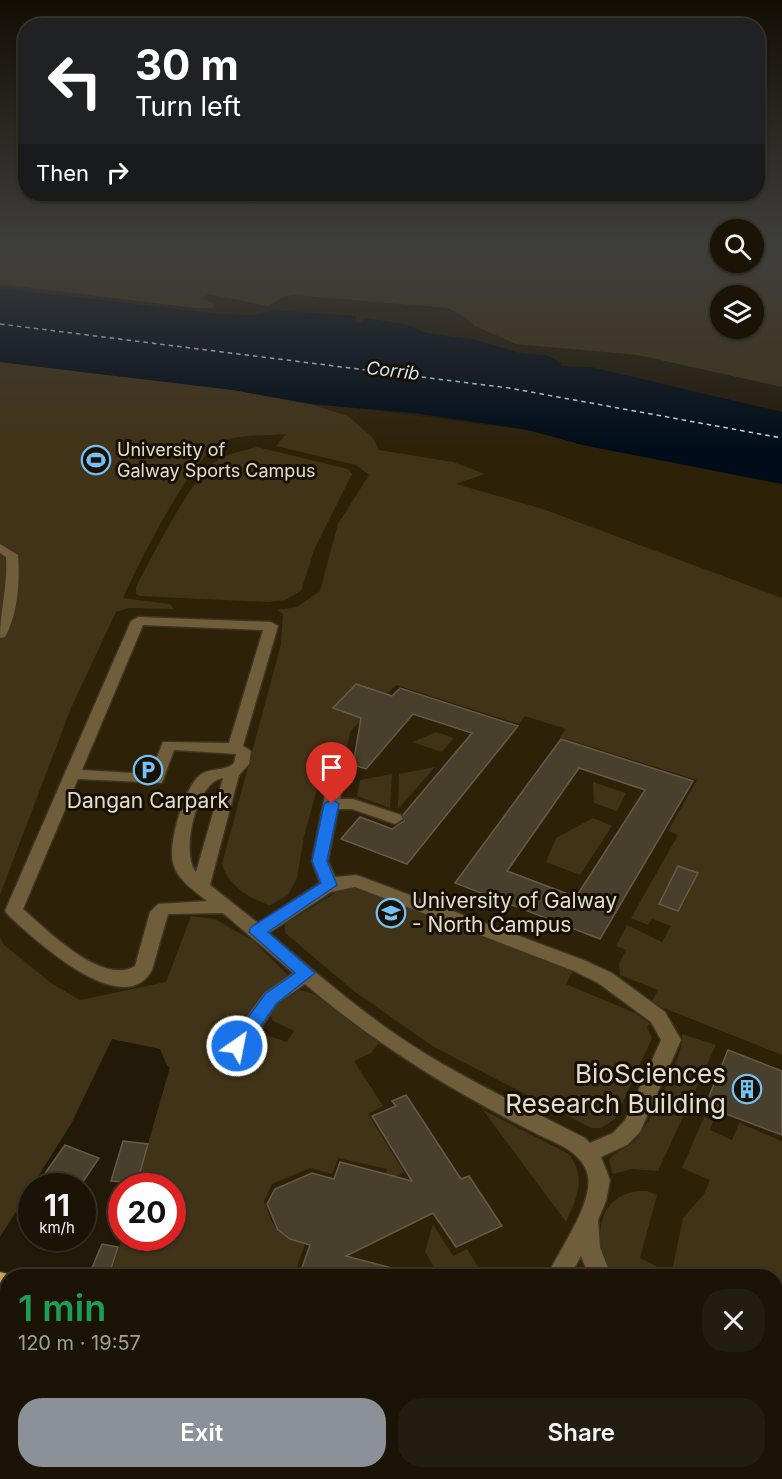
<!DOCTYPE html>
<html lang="en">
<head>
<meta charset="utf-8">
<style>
  :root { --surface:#1a1306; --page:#231c10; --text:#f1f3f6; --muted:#9f9e9b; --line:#383228; --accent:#8c9099 }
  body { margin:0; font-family:Inter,sans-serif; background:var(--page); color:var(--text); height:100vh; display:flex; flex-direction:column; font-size:22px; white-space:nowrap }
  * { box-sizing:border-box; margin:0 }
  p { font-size:20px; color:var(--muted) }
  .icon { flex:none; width:33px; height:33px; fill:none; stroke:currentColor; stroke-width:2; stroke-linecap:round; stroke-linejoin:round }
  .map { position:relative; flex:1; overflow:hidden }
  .sheet { position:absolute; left:0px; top:1269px; width:783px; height:210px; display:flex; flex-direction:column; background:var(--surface); border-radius:24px 24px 0 0; box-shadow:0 2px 4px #0004,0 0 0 2px var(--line) }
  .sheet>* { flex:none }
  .top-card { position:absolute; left:18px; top:18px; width:747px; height:183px; border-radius:24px; box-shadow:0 2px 4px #0004,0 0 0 2px var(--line); background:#202124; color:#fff; overflow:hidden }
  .tools { position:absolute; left:710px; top:219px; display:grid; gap:12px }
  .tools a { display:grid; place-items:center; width:54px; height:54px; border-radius:50%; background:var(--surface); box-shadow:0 2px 4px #0004,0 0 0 2px var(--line); font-size:30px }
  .speed { position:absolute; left:18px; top:1173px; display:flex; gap:12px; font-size:30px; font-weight:700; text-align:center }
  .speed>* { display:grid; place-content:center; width:78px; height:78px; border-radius:50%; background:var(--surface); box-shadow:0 2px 4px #0004,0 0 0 2px var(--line); line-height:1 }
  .speed small { font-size:15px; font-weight:400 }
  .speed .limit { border:9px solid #d22; background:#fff; color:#111 }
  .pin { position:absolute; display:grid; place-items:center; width:51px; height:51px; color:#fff; margin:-62px -26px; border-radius:50% 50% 50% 0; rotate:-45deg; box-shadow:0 0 6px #0007 }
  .pin .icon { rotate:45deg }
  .me { position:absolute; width:66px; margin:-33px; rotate:33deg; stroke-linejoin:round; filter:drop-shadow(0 0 4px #0008) }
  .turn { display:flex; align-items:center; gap:21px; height:126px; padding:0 18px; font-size:27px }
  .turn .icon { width:78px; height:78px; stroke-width:2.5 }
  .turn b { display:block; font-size:42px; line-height:51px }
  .then { display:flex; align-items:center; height:57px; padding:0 18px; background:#0003; gap:12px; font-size:22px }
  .round { display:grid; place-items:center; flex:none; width:63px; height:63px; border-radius:24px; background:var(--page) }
  .head { display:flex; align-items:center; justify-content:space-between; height:102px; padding:0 18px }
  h1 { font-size:36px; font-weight:600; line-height:45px; color:#1e9e55 }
  .cta { display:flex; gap:12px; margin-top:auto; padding:12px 18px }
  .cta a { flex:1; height:69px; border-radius:24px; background:var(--accent); color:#fff; font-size:24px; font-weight:600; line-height:69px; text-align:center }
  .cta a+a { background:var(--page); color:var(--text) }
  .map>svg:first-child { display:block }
  .built { fill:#2d2108 }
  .green { fill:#413317; fill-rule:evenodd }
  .water { fill:#000c19 }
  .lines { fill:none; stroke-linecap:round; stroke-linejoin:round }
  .ferry { stroke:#cde7fa; stroke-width:1.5; stroke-dasharray:4.5 4; stroke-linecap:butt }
  .building { fill:#483f2d; stroke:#655b48; stroke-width:1.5; fill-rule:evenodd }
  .minor-casing { stroke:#3d3424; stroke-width:3 }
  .major-casing { stroke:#3d3424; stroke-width:3 }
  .minor { fill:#705e3a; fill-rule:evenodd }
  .major { fill:#c7a254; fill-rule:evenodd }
  .route { fill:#1a73e8; stroke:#114b97; stroke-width:1.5 }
  .labels { text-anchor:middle; stroke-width:6; stroke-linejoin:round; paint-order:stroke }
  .far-water-label { font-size:18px; font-style:italic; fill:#cde7fa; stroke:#181002 }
  .far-poi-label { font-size:18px; fill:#e2ddd2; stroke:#181002; text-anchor:start }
  .poi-label { font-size:21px; fill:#e2ddd2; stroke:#181002 }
  .near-poi-label { font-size:26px; fill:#e2ddd2; stroke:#181002; text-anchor:end }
</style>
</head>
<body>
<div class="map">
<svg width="782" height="1479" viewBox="0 0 782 1479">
  <rect width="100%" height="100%" fill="#221908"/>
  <path class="built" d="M0 362 528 430 583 445 782 484V1479H602L776 1472V1276H128L122 1238H172V1186H136L175 1051 92 1017 0 951Z"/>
  <path class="green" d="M0 243H720V262H753V243H782V387L638 355 516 344 475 326 465 317 448 308 293 295 282 297 268 306 209 294 202 298 214 304 213 308H195L0 284ZM720 296H753V328H720Z
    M0 362 233 390 310 404 348 416 373 438 379 450 453 462 485 474 456 484 543 509 782 598V1055L651 1003 658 990 620 975 619 964 626 950 616 946 627 925 662 942 671 926 652 919 648 925 631 918 678 835 668 831 697 780 560 737 566 729 525 716 519 724 396 685 350 732 341 777 319 782 304 836 297 878 288 895 270 905C251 900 227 884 222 864L281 644 283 614 278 610 297 607 320 591 338 524 369 475 356 465 276 446 286 434C267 436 243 434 226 440 194 450 137 567 123 598L170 604 174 609 128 608 116 612 71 708 0 895Z
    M257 447 348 469 352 474 315 548 301 591 285 600 268 602 140 596 136 594V587C150 560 193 475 216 461 228 453 244 451 257 447Z
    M436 732 454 738 442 752 412 742Z
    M435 767 398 809 399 774Z
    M392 774 390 808 357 796 360 780Z
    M593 782 626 793 617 811 594 803Z
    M593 818 612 826 580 875 546 862 556 838Z
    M343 888 363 889 573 971 566 984 635 1013 650 1024 647 1027 652 1038 615 1119 601 1128H591L434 1047 355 992 285 933V924Z
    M191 916 215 919 253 941 289 976 245 1021 228 1015 206 1049 220 1055 224 1048 242 1054C257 1031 263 1034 287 1042L294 1031 273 1021 270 1014 272 1006 300 990 314 994 379 1043 371 1053 354 1061 383 1106 368 1114 404 1172 384 1182 387 1169 338 1158 332 1174 310 1168 272 1184 264 1201C274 1228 275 1235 305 1244L294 1276H110L122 1238H172V1186H136L170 1067 167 1066 160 1049 112 1039 71 1124 0 1237V936L3 944 51 983 80 1000 166 982Z
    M682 1034 716 1045 658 1171 632 1169 613 1174 609 1160C615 1150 631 1147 638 1137 652 1120 685 1054 682 1034Z
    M483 1110 569 1154C587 1179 577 1197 566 1222Z
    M704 1117 713 1121 710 1130 732 1140 739 1123 782 1141V1347L776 1354V1276H671L683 1218 704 1194 710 1180 682 1168Z
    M647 1191 657 1195 640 1258 656 1266 655 1276H615C589 1243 596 1189 647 1191Z
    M433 1224 453 1256 467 1249 484 1276H440L425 1252Z
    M776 1447 782 1453V1479H560L548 1472H776Z"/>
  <path class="water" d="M0 288 220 314 255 315 272 310 356 316 355 322 362 323 366 318 409 325 427 333 472 339 520 353 545 355 559 361 561 366 591 367 782 412V484L583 445 528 430 414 413 310 404 233 390 0 362Z"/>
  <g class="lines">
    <path class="ferry" d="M0 324 509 388 782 438"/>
  </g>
  <path class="building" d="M356 684 392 696 400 688 518 726 407 864 341 839 360 817 392 829 404 821 403 815 472 733 413 714 366 769 353 765 361 718 333 708Z
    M561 739 693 781 600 939 455 883ZM579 768 645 790 576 897 507 871Z
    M678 866 698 873 678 911 659 904Z
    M228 1016 241 1021 227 1041 214 1037Z
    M728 1050 782 1071V1135L705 1106Z
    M406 1095 461 1179 469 1176 502 1226 456 1247 433 1213 346 1256 407 1272 406 1276H299L310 1245 290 1239 278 1230 267 1204 275 1189 312 1173 334 1179 340 1162 412 1181 372 1116 396 1106 392 1101Z
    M123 1141 148 1144 137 1183 111 1181Z
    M65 1145 99 1158 80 1186H36Z
    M102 1244 118 1247 110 1272 92 1268Z"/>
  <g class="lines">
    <g class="minor-casing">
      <path id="minor" d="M0 544 18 555C20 581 18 614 5 637L0 638C0 611 8 584 6 557L0 553Z
        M138 617 271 622 278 626 243 746 251 751 249 764 239 775 210 885 258 923 320 883 312 861 327 784 335 779 343 784 340 799H353L401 815 403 819 395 824 352 809H338L328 861 335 877 356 875 362 877 586 961 612 973 665 1012 681 1040 640 1132 627 1145 601 1157 610 1180 606 1201 598 1220 600 1247 611 1276H589L581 1256 570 1276H547C559 1250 593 1204 588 1176 583 1152 556 1143 537 1134 452 1091 378 1046 305 984L278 1003 244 1052 237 1054 230 1052 227 1046 230 1040 264 993 293 973 223 913 168 914 152 970C123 1023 32 937 8 915L5 911 131 621ZM143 625 263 630 229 743 163 742 150 774 82 770ZM174 750 236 754 234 763C225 772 210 767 200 775 184 788 168 843 173 863 177 880 195 891 207 901L158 904 150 912 135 966C102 986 47 930 23 909L78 779 162 783ZM223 778 196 872C180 854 196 781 223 778ZM355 887 574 971 598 983 651 1022 661 1040 625 1120 613 1133 590 1143 585 1138C523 1106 459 1077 401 1038 354 1006 312 969 269 933L331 892Z
        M776 1399 782 1402V1431L776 1428Z
        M110 1472H136L133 1479H107Z"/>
    </g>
    <g class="major-casing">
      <path id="major" d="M0 1272 16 1276H8V1295L0 1294Z
        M471 1472H507L510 1479H474Z"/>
    </g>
    <use href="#minor" class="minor"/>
    <use href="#major" class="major"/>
  </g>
  <linearGradient id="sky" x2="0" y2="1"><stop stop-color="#130e04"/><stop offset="0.54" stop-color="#3e3e3d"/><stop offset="1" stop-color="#3e3e3d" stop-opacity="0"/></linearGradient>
  <rect width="782" height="450" fill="url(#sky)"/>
  <path class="route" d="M332 799 339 804 327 861 337 885 268 932 315 973 277 1003 243 1051H231L228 1046 231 1041 265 994 295 973 249 932 251 927 321 883 312 861 324 804Z"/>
  <defs>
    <g id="stadium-ring" transform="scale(1.5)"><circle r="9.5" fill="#181002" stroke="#73c1f5" stroke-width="1.5"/><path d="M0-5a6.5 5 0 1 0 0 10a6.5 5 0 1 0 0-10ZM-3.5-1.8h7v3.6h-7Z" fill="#73c1f5"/></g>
    <g id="parking-ring" transform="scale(1.5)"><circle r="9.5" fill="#181002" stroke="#73c1f5" stroke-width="1.5"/><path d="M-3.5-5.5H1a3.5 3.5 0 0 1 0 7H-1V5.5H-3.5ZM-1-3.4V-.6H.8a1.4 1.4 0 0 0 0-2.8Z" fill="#73c1f5"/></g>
    <g id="university-ring" transform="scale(1.5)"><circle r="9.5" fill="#181002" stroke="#73c1f5" stroke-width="1.5"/><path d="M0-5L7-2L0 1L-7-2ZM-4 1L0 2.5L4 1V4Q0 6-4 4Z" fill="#73c1f5"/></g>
    <g id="building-ring" transform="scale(1.5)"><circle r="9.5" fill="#181002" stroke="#73c1f5" stroke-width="1.5"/><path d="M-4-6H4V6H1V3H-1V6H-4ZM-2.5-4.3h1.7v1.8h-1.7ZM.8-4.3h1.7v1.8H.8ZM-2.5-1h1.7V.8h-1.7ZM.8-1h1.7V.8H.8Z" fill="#73c1f5"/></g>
  </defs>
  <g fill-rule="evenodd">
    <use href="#stadium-ring" x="96" y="460"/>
    <use href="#parking-ring" x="148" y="770"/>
    <use href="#university-ring" x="391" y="913"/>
    <use href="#building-ring" x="747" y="1089"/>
  </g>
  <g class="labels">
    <g class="far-water-label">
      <text transform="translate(393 371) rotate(7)" y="6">Corrib</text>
    </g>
    <g class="far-poi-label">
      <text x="117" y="456">University of<tspan x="117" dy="21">Galway Sports Campus</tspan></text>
    </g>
    <g class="poi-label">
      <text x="148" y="808">Dangan Carpark</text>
      <text x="412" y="908" text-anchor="start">University of Galway<tspan x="412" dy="24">- North Campus</tspan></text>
    </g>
    <g class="near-poi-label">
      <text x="726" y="1083">BioSciences<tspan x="726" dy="30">Research Building</tspan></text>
    </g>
  </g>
</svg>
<div class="tools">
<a><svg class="icon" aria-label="search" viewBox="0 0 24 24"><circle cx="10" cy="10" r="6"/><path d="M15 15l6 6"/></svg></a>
<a><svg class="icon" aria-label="layers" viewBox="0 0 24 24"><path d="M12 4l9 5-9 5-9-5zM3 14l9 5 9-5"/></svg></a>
</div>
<div class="speed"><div>11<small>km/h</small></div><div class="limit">20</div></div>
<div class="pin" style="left:332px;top:804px;background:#d93025"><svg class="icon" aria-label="arrive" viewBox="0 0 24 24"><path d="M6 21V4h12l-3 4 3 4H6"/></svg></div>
<svg class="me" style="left:237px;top:1046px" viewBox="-20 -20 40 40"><circle r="17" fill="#1a73e8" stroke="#fff" stroke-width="3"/><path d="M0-11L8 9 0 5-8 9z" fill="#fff"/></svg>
<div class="top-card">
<div class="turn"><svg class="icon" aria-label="left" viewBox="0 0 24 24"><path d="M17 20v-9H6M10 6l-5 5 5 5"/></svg><div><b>30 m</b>Turn left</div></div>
<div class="then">Then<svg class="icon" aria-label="right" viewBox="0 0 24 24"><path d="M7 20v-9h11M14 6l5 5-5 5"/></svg></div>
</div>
<section class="sheet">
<div class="head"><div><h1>1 min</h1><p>120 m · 19:57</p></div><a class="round"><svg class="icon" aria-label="close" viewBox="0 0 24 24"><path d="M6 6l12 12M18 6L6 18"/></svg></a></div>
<div class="cta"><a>Exit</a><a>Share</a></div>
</section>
</div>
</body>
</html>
